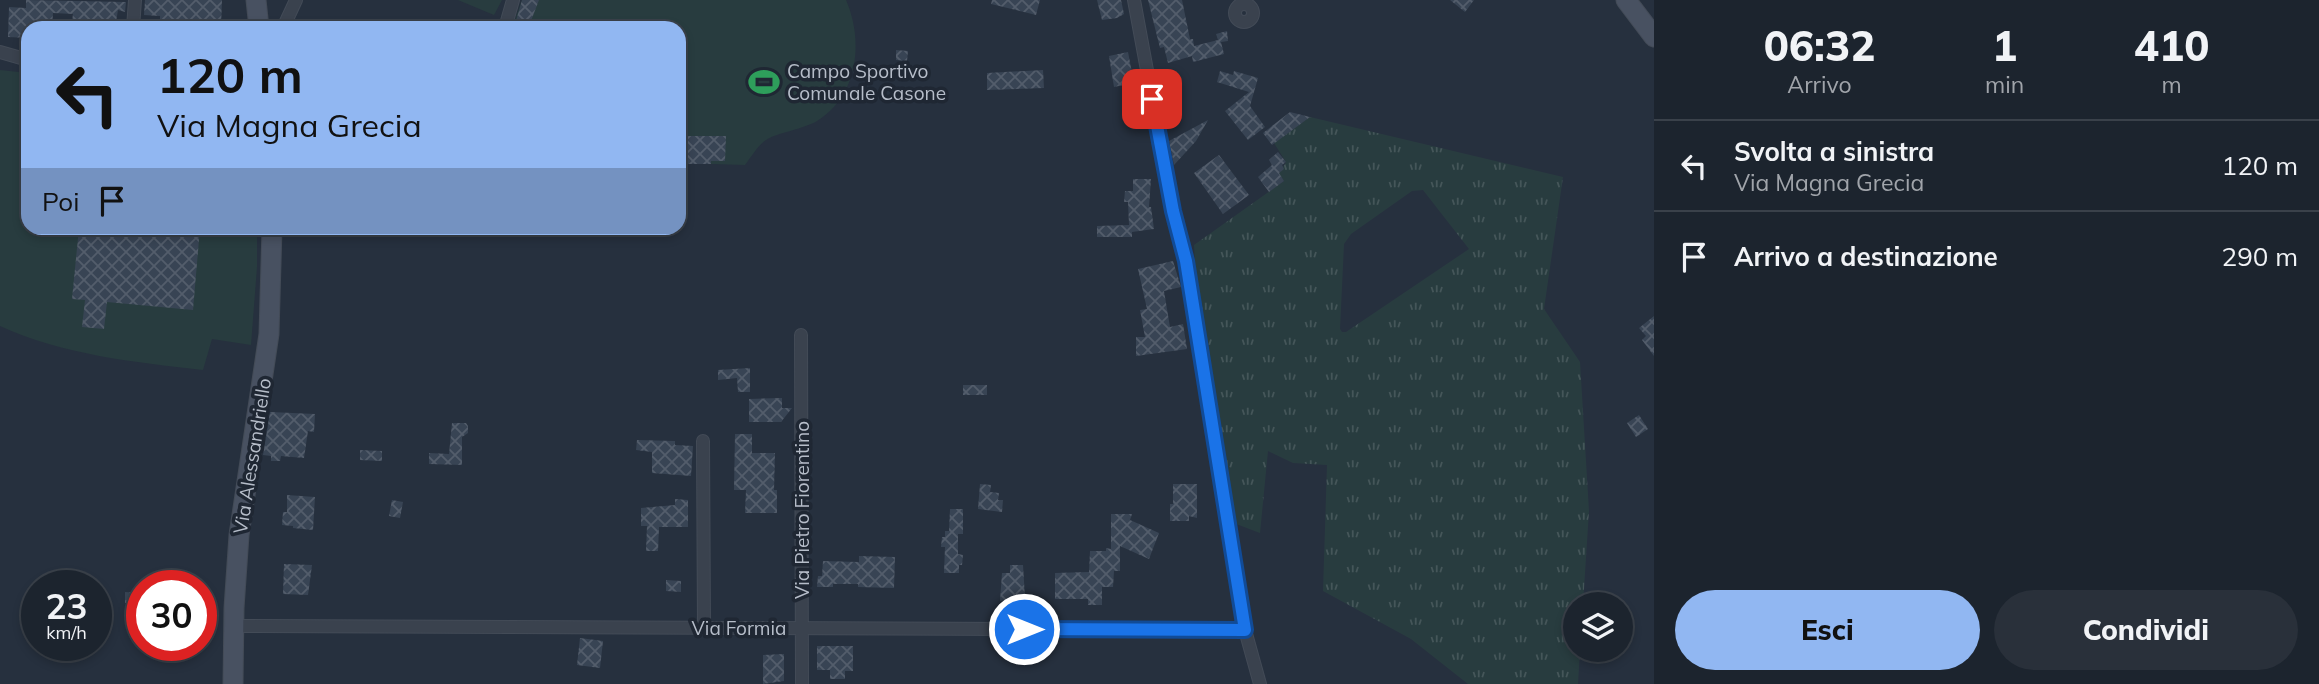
<!DOCTYPE html>
<html lang="it">
<head>
<meta charset="utf-8">
<style>
  :root { --surface:#1c242e; --page:#29303a; --text:#f1f3f6; --muted:#a0a4aa; --line:#3a414a; --accent:#91b7f2 }
  body { margin:0; font-family:Mulish,sans-serif; background:var(--page); color:var(--text); height:100vh; display:flex; flex-direction:column; font-size:26px; white-space:nowrap }
  * { box-sizing:border-box; margin:0 }
  p { font-size:23px; color:var(--muted) }
  .icon { flex:none; width:38px; height:38px; fill:none; stroke:currentColor; stroke-width:2; stroke-linecap:round; stroke-linejoin:round }
  .map { position:relative; flex:1; overflow:hidden }
  .side { display:flex; flex-direction:column; background:var(--surface); width:665px }
  .side>* { flex:none }
  .guide { position:absolute; left:21px; top:21px; width:665px; height:214px; border-radius:21px; box-shadow:0 4px 10px #0003,0 0 0 2px var(--line); background:#91b7f2; color:#111; overflow:hidden }
  .fabs { position:absolute; left:1563px; top:592px; display:grid; gap:14px }
  .fabs a { display:grid; place-items:center; width:70px; height:70px; border-radius:50%; background:var(--surface); box-shadow:0 4px 10px #0003,0 0 0 2px var(--line); font-size:35px }
  .speed { position:absolute; left:21px; top:570px; display:flex; gap:14px; font-size:35px; font-weight:700; text-align:center }
  .speed>* { display:grid; place-content:center; width:91px; height:91px; border-radius:50%; background:var(--surface); box-shadow:0 4px 10px #0003,0 0 0 2px var(--line); line-height:1 }
  .speed small { font-size:18px; font-weight:400 }
  .speed .limit { border:10px solid #d22; background:#fff; color:#111 }
  .pin { position:absolute; display:grid; place-items:center; width:60px; height:60px; color:#fff; margin:-30px; border-radius:14px; box-shadow:0 4px 10px #0006 }
  .me { position:absolute; width:77px; margin:-38px; rotate:90deg; stroke-linejoin:round; filter:drop-shadow(0 0 5px #0008) }
  .turn { display:flex; align-items:center; gap:24px; height:147px; padding:0 21px; font-size:32px }
  .turn .icon { width:91px; height:91px; stroke-width:2.5 }
  .turn b { display:block; font-size:49px; line-height:60px }
  .then { display:flex; align-items:center; height:66px; padding:0 21px; background:#0003; gap:14px; font-size:26px }
  .eta { display:flex; justify-content:space-evenly; align-items:center; height:119px; text-align:center }
  .eta b { font-size:42px; font-weight:800; line-height:49px }
  .button { display:flex; gap:14px; margin-top:auto; padding:14px 21px }
  .button a { flex:1; height:80px; border-radius:42px; background:var(--accent); color:#111; font-size:28px; font-weight:800; line-height:80px; text-align:center }
  .button a+a { background:var(--page); color:var(--text) }
  ul { padding:0; list-style:none }
  li { display:flex; align-items:center; gap:21px; height:91px; padding:0 21px; border-top:2px solid var(--line) }
  li div { flex:1 }
  li b { display:block; font-size:26px }
  li em { font-style:normal }
  main { display:flex; flex:1; min-height:0 }
  .map>svg:first-child { display:block }
  .grass { fill:url(#grass-tufts); fill-rule:evenodd }
  .pitch { fill:#283c3f }
  .building { fill:url(#building-cross-hatch) }
  .lines { fill:none; stroke-linecap:round; stroke-linejoin:round }
  .street-casing { stroke:#434b57; stroke-width:14 }
  .secondary-casing { stroke:#434b57; stroke-width:21 }
  .street { stroke:#3a424e; stroke-width:12 }
  .secondary { stroke:#485161; stroke-width:19 }
  .route-casing { stroke:#114b97; stroke-width:18 }
  .route { stroke:#1a73e8; stroke-width:12 }
  .labels { text-anchor:middle; stroke-width:7; stroke-linejoin:round; paint-order:stroke }
  .poi-label { font-size:19px; fill:#b6bdc9; stroke:#1f2733; text-anchor:start }
  .street-label { font-size:19px; fill:#b6bdc9; stroke:#1f2733 }
</style>
</head>
<body>
<main>
<div class="map">
<svg width="1654" height="684" viewBox="0 0 1654 684">
  <defs>
    <pattern id="grass-tufts" width="24" height="20" patternUnits="userSpaceOnUse" patternTransform="scale(1.75)"><rect width="24" height="20" fill="#283c3f"/><path d="M3 7l-1-3M5 7V3M7 7l1-3M15 17l-1-3M17 17v-4M19 17l1-3" fill="none" stroke="#455659"/></pattern>
    <pattern id="building-cross-hatch" width="8" height="8" patternUnits="userSpaceOnUse" patternTransform="scale(1.75)"><rect width="8" height="8" fill="#384454"/><path d="M0 0l8 8M0 8l8-8" fill="none" stroke="#535d6b"/></pattern>
  </defs>
  <rect width="100%" height="100%" fill="#26303e"/>
  <path class="grass" d="M1310 117 1563 177 1544 309 1580 362 1589 511 1583 604H1575V649H1580L1578 684H1468L1411 639 1323 591 1327 465 1293 463 1268 451 1260 533 1231 522 1197 297 1194 245 1284 181 1279 174 1286 162 1274 143ZM1423 190 1469 249 1346 332H1342L1340 329 1344 244 1351 234 1412 191Z"/>
  <path class="pitch" d="M458 0H502L494 15Z
    M522 0H846C864 41 858 96 817 121 804 129 776 133 766 140 758 145 751 157 745 165L679 163V28H512Z
    M0 70 28 73V228H257V267L251 345 212 339 203 370C133 362 64 355 0 326Z"/>
  <path class="building" d="M26 0 126 2 125 12 118 10 115 28H71L73 14 53 13 52 28H28V38L8 37 9 7 26 8Z
    M145 0H222L221 27 160 28V16L144 15Z
    M522 0H539L529 26 514 28Z
    M992 0H1040L1036 15 991 4Z
    M1097 0H1121L1124 14 1117 18 1102 20Z
    M1148 0H1182L1190 39H1193L1194 46 1218 40 1216 34 1227 31 1228 41 1221 42 1224 54 1193 62 1192 56 1168 63 1164 47 1160 48Z
    M1450 0H1474L1465 12Z
    M896 50 908 51 907 61 896 60Z
    M1128 52 1134 83 1114 87 1109 56Z
    M1043 70 1044 88 987 90V73Z
    M1220 71 1233 75 1234 71 1258 78 1250 106 1265 127 1248 140 1225 111 1249 92 1217 82Z
    M1290 112 1310 117 1272 145 1263 133Z
    M1208 120 1196 141 1174 165 1169 141Z
    M679 136H726L725 161H711V164H679Z
    M1278 152 1286 162 1282 165 1284 169 1279 173 1284 181 1269 192 1258 177 1272 165 1269 160Z
    M1219 155 1249 195 1223 214 1194 173Z
    M1133 179H1151L1149 207H1151L1154 229 1132 232V237H1097V226L1129 225 1128 202H1124L1125 191H1133Z
    M79 228H200L193 310 107 302 104 329 82 327 85 300 72 299Z
    M1173 261 1181 287 1164 291 1170 327 1183 324 1187 349 1136 356V337H1145L1140 310 1147 309 1138 269Z
    M1654 316V356L1642 340 1646 336 1639 328Z
    M750 368V392H738L737 378 718 380V370Z
    M963 385H987V395H963Z
    M782 398V408H792L781 422H749V399Z
    M270 412 315 414 314 432 308 431 304 458 281 456 280 461H271V456L263 455Z
    M1639 415 1648 429 1636 437 1627 423Z
    M452 423H466L468 426V433L462 437V465L429 464V453L449 454Z
    M735 434H752V453H775L774 490H777V513H745L746 490H734Z
    M637 440 675 441V445L693 446 691 476 652 473V452L636 450Z
    M360 450 382 451V461L360 460Z
    M980 484 991 485 990 492 999 493 998 500H1003L1002 512 978 509Z
    M1173 484H1197V518L1189 516V521H1170V504H1173Z
    M287 495 315 497 313 530 293 528V526L282 525 283 512H287Z
    M675 499 688 500V527H659L658 551H646L647 526H641V508L675 505Z
    M392 500 403 502 400 518 389 516Z
    M950 509H963V534H958V554L963 555 962 565H959V573H944L945 547H941L942 537H945V531H949Z
    M1111 514H1132L1130 520 1159 533 1149 559 1120 546V571H1114L1113 587H1102V605H1088V599H1055V573L1089 572 1090 551H1106V548L1111 549Z
    M859 556 895 557 894 588 858 587V584H833V587H817L818 576H822L823 561 859 562Z
    M284 564 312 565 308 595 283 594Z
    M1010 565H1023L1025 598 1000 601 1002 573H1010Z
    M666 580 681 581V592L666 591Z
    M125 592 138 593V604L125 603Z
    M580 638 603 641 600 668 577 665Z
    M817 646H853V671H845V679H830V670H817Z
    M784 654V681L763 684V655Z"/>
  <g class="lines">
    <g class="street-casing">
      <path id="street" d="M1134 0 1173 211 1186 261 1245 630 1260 684
        M1235 13a9 9 0 1 1 18 0a9 9 0 1 1-18 0Z
        M133 28 135 0
        M283 28 296 0
        M505 28 513 0
        M0 52 28 60
        M801 335 802 684
        M703 441 704 628
        M233 626 1245 630"/>
    </g>
    <g class="secondary-casing">
      <path id="secondary" d="M256 0 259 28
        M1626 0 1654 37
        M233 684 234 608 239 535 269 334 272 228"/>
    </g>
    <use href="#street" class="street"/>
    <use href="#secondary" class="secondary"/>
  </g>
  <g class="lines">
    <g class="route-casing">
      <path id="route" d="M1024 629 1245 630 1186 261 1173 211 1152 99"/>
    </g>
    <use href="#route" class="route"/>
  </g>
  <defs>
    <g id="stadium-bare" transform="scale(2.415)"><path d="M0-5a6.5 5 0 1 0 0 10a6.5 5 0 1 0 0-10ZM-3.5-1.8h7v3.6h-7Z" fill="#2e9e5b" stroke="#1f2733" stroke-width="2.5" paint-order="stroke"/></g>
  </defs>
  <g fill-rule="evenodd">
    <use href="#stadium-bare" x="764" y="82"/>
  </g>
  <g class="labels">
    <g class="poi-label">
      <text x="787" y="78">Campo Sportivo<tspan x="787" dy="22">Comunale Casone</tspan></text>
    </g>
    <g class="street-label">
      <text transform="translate(252 456) rotate(-81)" y="7">Via Alessandriello</text>
      <text transform="translate(802 510) rotate(-90)" y="7">Via Pietro Fiorentino</text>
      <text x="739" y="635">Via Formia</text>
    </g>
  </g>
</svg>
<div class="fabs">
<a><svg class="icon" aria-label="layers" viewBox="0 0 24 24"><path d="M12 4l9 5-9 5-9-5zM3 14l9 5 9-5"/></svg></a>
</div>
<div class="speed"><div>23<small>km/h</small></div><div class="limit">30</div></div>
<div class="pin" style="left:1152px;top:99px;background:#d93025"><svg class="icon" aria-label="arrive" viewBox="0 0 24 24"><path d="M6 21V4h12l-3 4 3 4H6"/></svg></div>
<svg class="me" style="left:1024px;top:629px" viewBox="-20 -20 40 40"><circle r="17" fill="#1a73e8" stroke="#fff" stroke-width="3"/><path d="M0-11L8 9 0 5-8 9z" fill="#fff"/></svg>
<div class="guide">
<div class="turn"><svg class="icon" aria-label="left" viewBox="0 0 24 24"><path d="M17 20v-9H6M10 6l-5 5 5 5"/></svg><div><b>120 m</b>Via Magna Grecia</div></div>
<div class="then">Poi<svg class="icon" aria-label="arrive" viewBox="0 0 24 24"><path d="M6 21V4h12l-3 4 3 4H6"/></svg></div>
</div>
</div>
<section class="side">
<div class="eta">
<div><b>06:32</b><p>Arrivo</p></div>
<div><b>1</b><p>min</p></div>
<div><b>410</b><p>m</p></div>
</div>
<ul>
<li><svg class="icon" aria-label="left" viewBox="0 0 24 24"><path d="M17 20v-9H6M10 6l-5 5 5 5"/></svg><div><b>Svolta a sinistra</b><p>Via Magna Grecia</p></div><em>120 m</em></li>
<li><svg class="icon" aria-label="arrive" viewBox="0 0 24 24"><path d="M6 21V4h12l-3 4 3 4H6"/></svg><div><b>Arrivo a destinazione</b></div><em>290 m</em></li>
</ul>
<div class="button"><a>Esci</a><a>Condividi</a></div>
</section>
</main>
</body>
</html>
